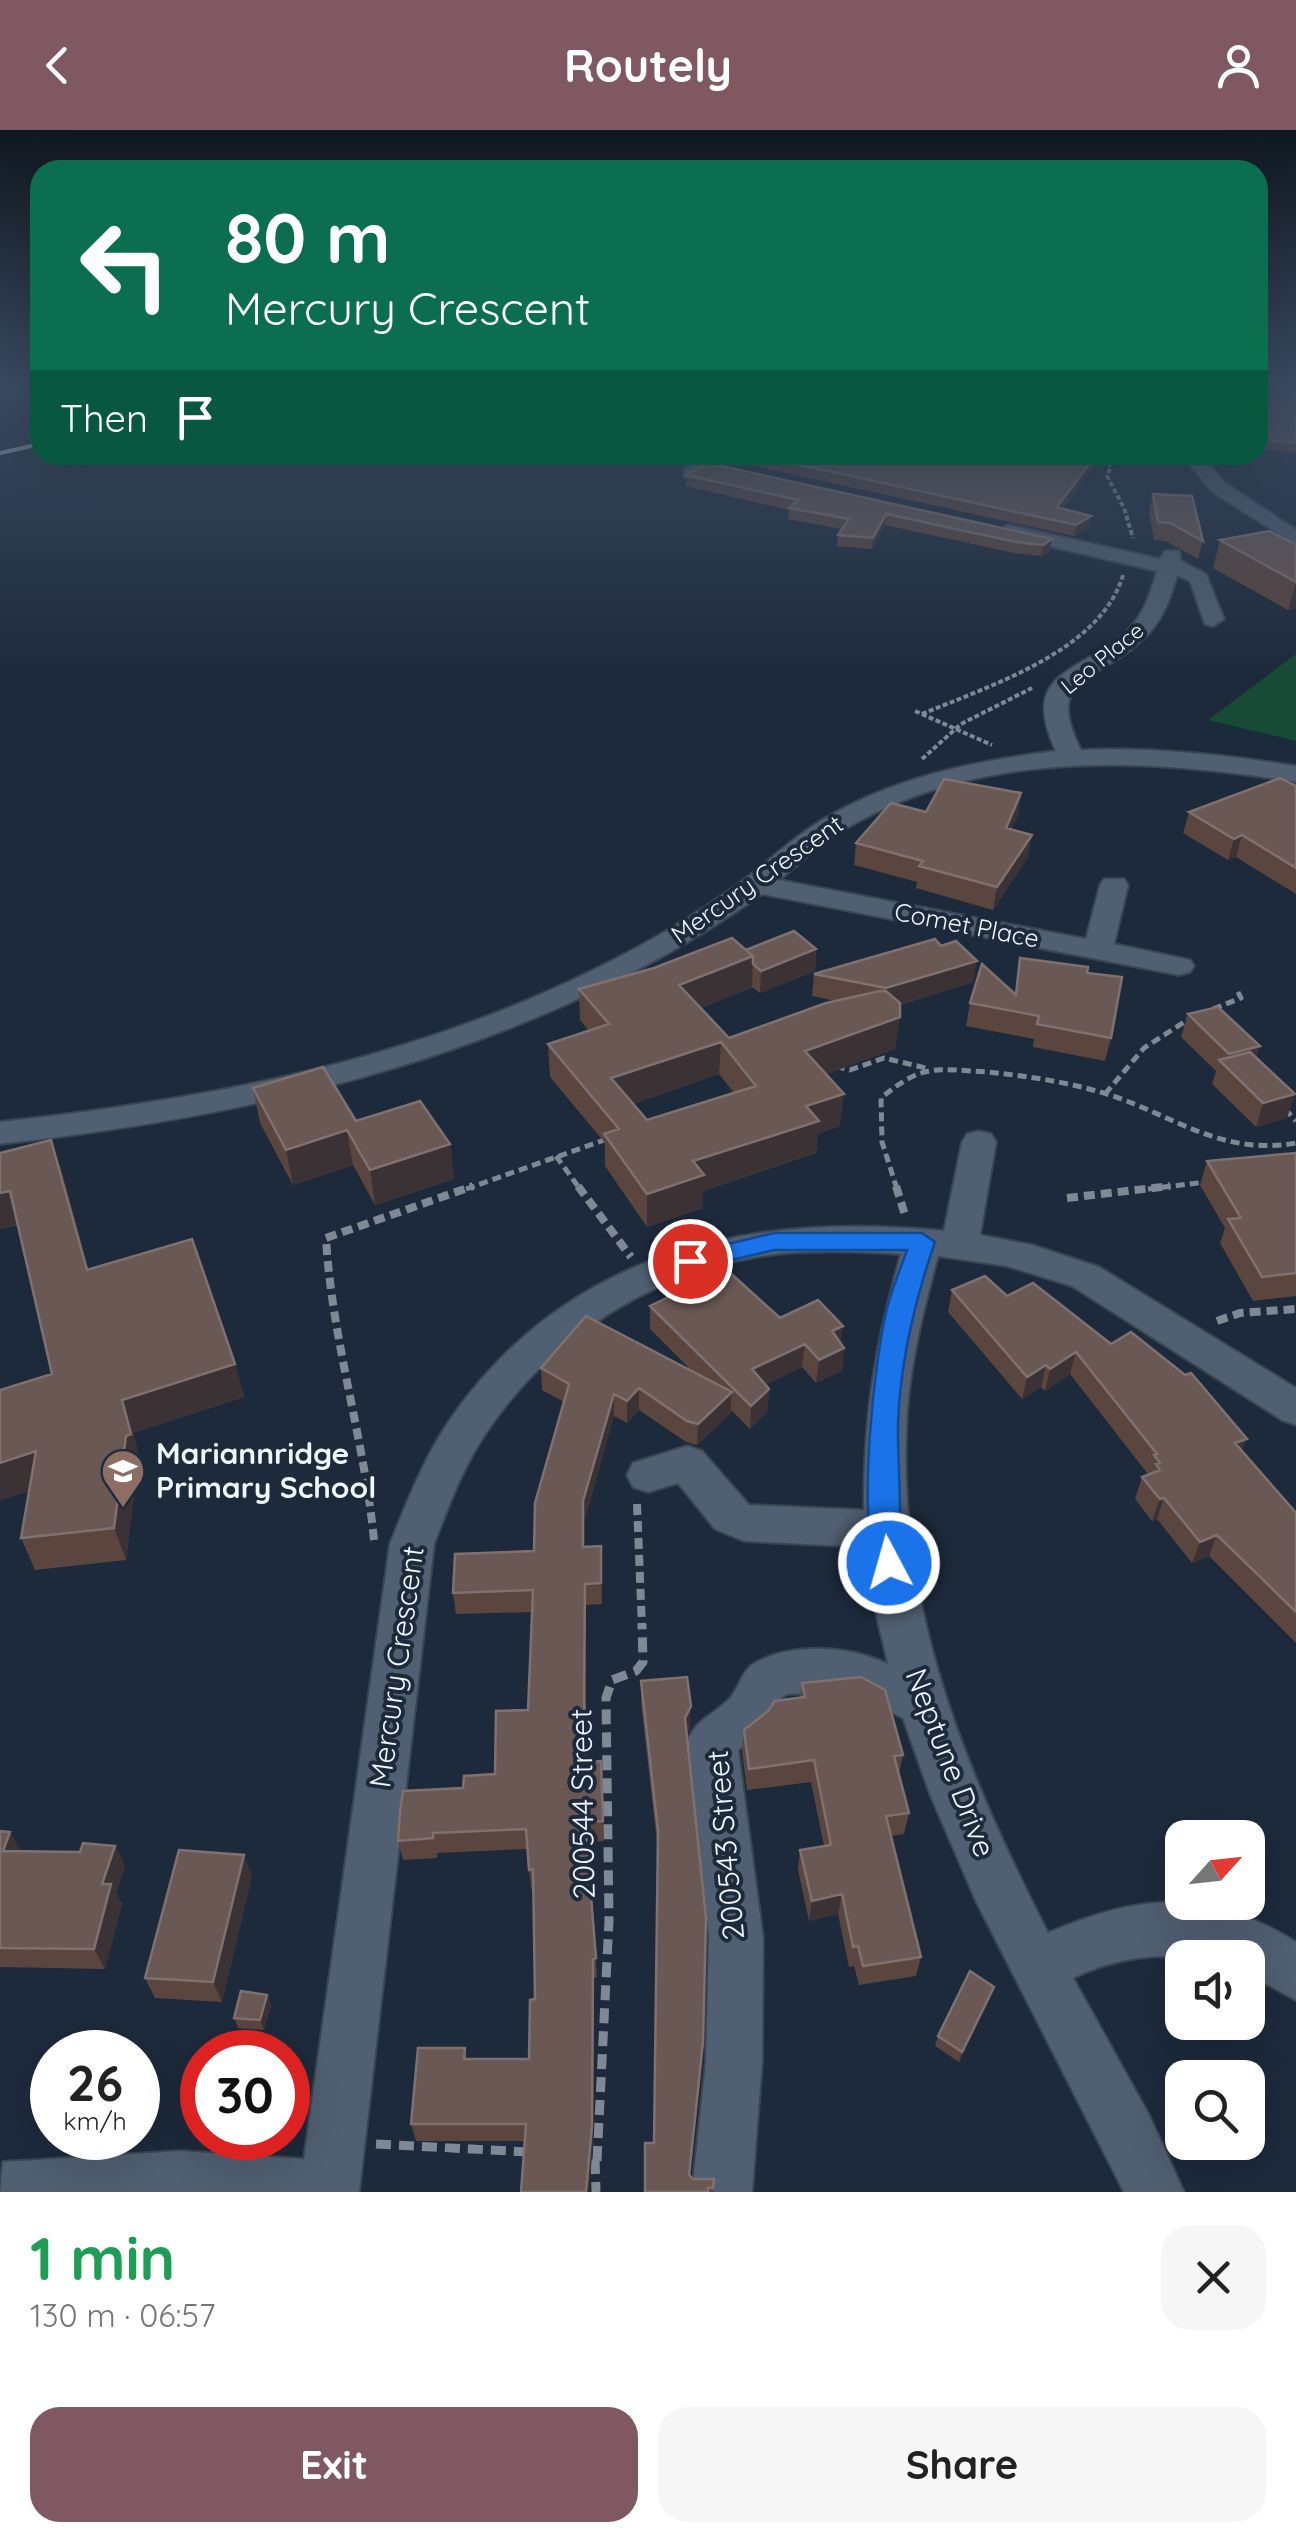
<!DOCTYPE html>
<html lang="en">
<head>
<meta charset="utf-8">
<style>
  :root { --surface:#fff; --page:#f6f6f6; --text:#222; --muted:#767676; --accent:#805861 }
  body { margin:0; font-family:Quicksand,sans-serif; background:var(--page); color:var(--text); height:100vh; display:flex; flex-direction:column; font-size:38px; white-space:nowrap }
  * { box-sizing:border-box; margin:0 }
  p { font-size:32px; color:var(--muted) }
  .icon { flex:none; width:55px; height:55px; fill:none; stroke:currentColor; stroke-width:2; stroke-linecap:round; stroke-linejoin:round }
  .map { position:relative; height:2062px; overflow:hidden }
  .details { display:flex; flex-direction:column; background:var(--surface); flex:1 }
  .details>* { flex:none }
  .hud { position:absolute; left:30px; top:30px; width:1238px; height:305px; border-radius:30px; box-shadow:0 10px 40px #0002; background:#0b6e4f; color:#fff; overflow:hidden }
  .needle { width:65px; rotate:63deg }
  .controls { position:absolute; left:1165px; top:1690px; display:grid; gap:20px }
  .controls a { display:grid; place-items:center; width:100px; height:100px; border-radius:20px; background:var(--surface); box-shadow:0 10px 40px #0002; font-size:50px }
  .speed { position:absolute; left:30px; top:1900px; display:flex; gap:20px; font-size:50px; font-weight:700; text-align:center }
  .speed>* { display:grid; place-content:center; width:130px; height:130px; border-radius:50%; background:var(--surface); box-shadow:0 10px 40px #0002; line-height:1 }
  .speed small { font-size:25px; font-weight:400 }
  .speed .limit { border:15px solid #d22; background:#fff; color:#111 }
  .pin { position:absolute; display:grid; place-items:center; width:85px; height:85px; color:#fff; margin:-42px; border:5px solid #fff; border-radius:50%; box-shadow:0 2px 10px #0007 }
  .me { position:absolute; width:110px; margin:-55px; rotate:354deg; stroke-linejoin:round; filter:drop-shadow(0 0 8px #0008) }
  .turn { display:flex; align-items:center; gap:35px; height:210px; padding:0 30px; font-size:45px }
  .turn .icon { width:130px; height:130px; stroke-width:2.5 }
  .turn b { display:block; font-size:70px; line-height:85px }
  .then { display:flex; align-items:center; height:95px; padding:0 30px; background:#0003; gap:20px; font-size:38px }
  .round { display:grid; place-items:center; flex:none; width:105px; height:105px; border-radius:30px; background:var(--page) }
  .summary { display:flex; align-items:center; justify-content:space-between; height:170px; padding:0 30px }
  h1 { font-size:60px; font-weight:800; line-height:75px; color:#1e9e55 }
  .cta { display:flex; gap:20px; margin-top:auto; padding:20px 30px }
  .cta a { flex:1; height:115px; border-radius:30px; background:var(--accent); color:#fff; font-size:40px; font-weight:800; line-height:115px; text-align:center }
  .cta a+a { background:var(--page); color:var(--text) }
  header { display:flex; justify-content:space-between; align-items:center; height:130px; padding:0 30px; background:var(--accent); color:#fff; font-size:45px; font-weight:800 }
  .map>svg:first-child { display:block }
  .green { fill:#174b35 }
  .lines { fill:none; stroke-linecap:round; stroke-linejoin:round }
  .minor-casing { stroke:#3a4552; stroke-width:4 }
  .path-far3 { stroke:#7f8996; stroke-width:4; stroke-dasharray:5 2.5; stroke-linecap:butt }
  .path-far2 { stroke:#7f8996; stroke-width:5; stroke-dasharray:9 5; stroke-linecap:butt }
  .path-far1 { stroke:#7f8996; stroke-width:8; stroke-dasharray:11 6; stroke-linecap:butt }
  .path { stroke:#7f8996; stroke-width:9; stroke-dasharray:15 8; stroke-linecap:butt }
  .minor { fill:#505f71; fill-rule:evenodd }
  .rail { stroke:#d0d8e2; stroke-width:4 }
  .wall { fill:#5a453f; fill-rule:evenodd }
  .shaded-wall { fill:#3b3235 }
  .building { fill:#6a5854; stroke:#7f716f; stroke-width:2.5; fill-rule:evenodd }
  .route { fill:#1a73e8; stroke:#114b97; stroke-width:2.5 }
  .labels { text-anchor:middle; stroke-width:8; stroke-linejoin:round; paint-order:stroke }
  .far-street-label { font-size:22px; fill:#eff6ff; stroke:#1d2a3b }
  .street-label { font-size:25px; fill:#eff6ff; stroke:#1d2a3b }
  .near-poi-label { font-size:30px; font-weight:bold; fill:#eff6ff; stroke:#1d2a3b; text-anchor:start }
  .near-street-label { font-size:30px; fill:#eff6ff; stroke:#1d2a3b }
</style>
</head>
<body>
<header><svg class="icon" aria-label="back" viewBox="0 0 24 24"><path d="M15 5l-7 7 7 7"/></svg>Routely<svg class="icon" aria-label="person" viewBox="0 0 24 24"><circle cx="12" cy="8" r="4"/><path d="M4 21q1-7 8-7t8 7"/></svg></header>
<div class="map">
<svg width="1296" height="2062" viewBox="0 0 1296 2062">
  <rect width="100%" height="100%" fill="#1d2a3b"/>
  <path class="green" d="M1296 524V611L1208 590Z"/>
  <g class="lines">
    <g class="minor-casing">
      <path id="minor" d="M707 325H729L698 347H684V339Z
        M1182 325H1201L1225 353 1296 400V415L1211 361Z
        M1008 395 1160 429 1165 421H1179L1181 431 1206 444 1224 489 1213 496 1205 494 1190 451 1177 445C1170 471 1161 494 1140 512 1097 552 1043 545 1081 620 1153 617 1224 625 1296 636V652C1143 627 977 619 840 702 818 716 799 734 779 750L1086 809 1100 755 1104 749H1124L1128 755 1114 814 1190 830 1194 836 1190 842 1179 845 762 764C537 922 269 984 0 1014V992C203 970 407 932 591 841 643 816 694 786 741 752 767 733 791 709 819 692 891 648 973 631 1056 621 1018 540 1080 544 1126 502 1144 485 1150 464 1157 441L1001 405 998 401Z
        M979 1001 991 1004 996 1012 980 1105 1032 1115 1099 1137 1296 1258V1295L1282 1290 1072 1156 1007 1136 938 1126C922 1185 907 1244 906 1305 900 1484 968 1647 1048 1803 1140 1763 1209 1758 1296 1812V1870L1248 1844V1828C1180 1828 1138 1817 1073 1848L1149 1985 1184 2062H1124L976 1771 930 1664 903 1588 854 1563 788 1564 782 1567 764 1600 738 1620 763 1808 762 1931 752 2062H692L706 1931 709 1808 688 1610C697 1588 716 1584 731 1567 739 1557 742 1542 752 1535 789 1511 851 1516 888 1534L877 1487 867 1417 744 1411 715 1399 678 1353 648 1362 633 1357 627 1345 633 1333 687 1316 702 1321 749 1375 864 1380C864 1283 875 1217 901 1124 863 1122 824 1120 786 1123 662 1135 549 1205 482 1309 461 1342 448 1378 434 1414L359 2062H0L3 2032 180 2021 304 2029 390 1414C408 1369 426 1323 454 1284 572 1119 752 1082 944 1101L962 1012 967 1004Z"/>
    </g>
    <path class="path-far3" d="M1105 325 1111 337 1107 346 1124 378 1133 408
      M915 581 992 615
      M922 584C989 556 1101 521 1123 445
      M922 629 961 594 1032 558"/>
    <path class="path-far2" d="M1213 879 1241 868 1238 862
      M836 936 850 940 884 928 926 938
      M1105 964 1144 918 1192 887
      M1285 979 1296 991
      M556 1026 580 1059
      M466 1059 610 1008
      M897 1059 882 1012 881 968C923 933 935 939 987 942 1027 946 1068 952 1107 964 1175 986 1221 1026 1296 1013
      M1148 1059 1206 1052"/>
    <path class="path-far1" d="M578 1056 631 1127
      M896 1056 905 1085
      M1067 1068 1170 1056
      M1217 1191 1240 1183 1296 1179
      M637 1374 642 1497
      M374 1410C364 1307 332 1211 326 1108L473 1056"/>
    <path class="path" d="M376 2014 528 2022
      M595 2029 596 2062
      M597 2031 609 1790 606 1568 612 1550 636 1541 643 1532 642 1494"/>
    <use href="#minor" class="minor"/>
    <path class="rail" d="M0 323 40 314"/>
  </g>
  <path class="wall" d="M1296 256V323L1258 318V269L1261 266 1258 265 1259 257Z
    M732 325H1099V330L1063 378 1091 386 1089 397 1074 406 731 331Z
    M686 345 1052 409 1050 421 1041 426 1014 423 885 395 872 419 837 416 838 405 842 399 788 389 789 380 686 356Z
    M1153 364 1203 411 1198 429 1166 411 1154 410 1149 382Z
    M1220 410 1296 415V478L1288 480 1213 438Z
    M1296 656V764L1236 727 1228 730 1183 703 1189 682Z
    M1021 663 1018 685 1011 699 1028 727 993 780 916 758 917 752 854 735 856 713 926 682Z
    M816 819 815 841 760 863 752 857 701 878 729 908 836 871 812 866 814 844 973 852 900 875 895 919 826 944 840 996 818 1004 816 1023 703 1061V1078L647 1097 605 1036V1013L550 947 548 914 589 901 580 890 579 859 746 820ZM719 944 734 963 647 990 633 974Z
    M1020 828 1087 843 1111 908 1105 931 1033 917 1034 909 966 896 970 873 1015 864Z
    M1188 884 1256 928 1287 988 1256 997 1212 954 1216 941 1181 907Z
    M253 958 356 991 450 1014 454 1049 375 1075 353 1035 293 1055 260 993Z
    M0 1023 62 1042 88 1139 235 1234 244 1267 133 1303 142 1337 137 1339 126 1430 35 1440 21 1408 29 1361 0 1370V1260L52 1244 18 1095 0 1099Z
    M1296 1023V1166L1253 1171 1220 1113 1225 1098 1200 1055 1207 1031Z
    M952 1160 1007 1166 1242 1321 1296 1383V1513L1209 1426 1192 1433 1157 1389 1152 1391 1135 1369 1142 1347 1147 1345V1343L1070 1244 1045 1261 1041 1257 1022 1269 948 1182Z
    M650 1176 780 1188 841 1213 844 1218 842 1241 816 1253 802 1237 765 1255 769 1259 767 1282 750 1299 731 1280 730 1284 697 1315 686 1312 639 1280 627 1293 614 1286 584 1392V1416H601L602 1474 586 1475V1632L601 1631 604 1711 586 1712 597 1847 594 1848 593 2013 525 2011H416L411 1994 465 1918 467 1929H529L535 1869 533 1759H531L527 1719 437 1723V1728L403 1730 398 1711 463 1658 495 1644 528 1580 532 1482 456 1484 453 1463 534 1421 564 1272 542 1260 541 1238 693 1242 650 1199Z
    M641 1551 690 1598 687 1605 702 1931 690 2046 693 2049H714L713 2062H645L654 2013 658 1721 641 1573Z
    M802 1553 903 1625 899 1643 909 1683 904 1704 891 1706 921 1827 916 1846 859 1855 854 1836 849 1837 838 1784 809 1791 798 1740 800 1720 824 1716 811 1652 747 1660 742 1622 744 1600 800 1568Z
    M0 1701 10 1702 21 1722H80L115 1716 125 1736 116 1763 122 1774 105 1839 0 1837Z
    M252 1746 222 1872 155 1868 145 1848Z
    M267 1865 271 1875 264 1900 238 1898 234 1888Z
    M990 1868 959 1932 935 1916 938 1906Z"/>
  <path class="shaded-wall" d="M1096 325H1099V330L1055 388 1057 377Z
    M886 384 885 395 872 419 873 408Z
    M1091 386 1089 397 1074 406 1076 395Z
    M1052 409 1050 421 1041 426 1043 415Z
    M1296 452V478L1288 480Z
    M1021 663 1018 685 1002 720 1006 698Z
    M1032 705 1028 727 993 780 997 757Z
    M1242 705 1236 727 1228 730 1234 709Z
    M816 819 815 841 760 863 761 841Z
    M753 826 752 858 678 887 679 855Z
    M977 831 973 852 884 880 886 858Z
    M900 887 895 919 803 953 805 921Z
    M721 912 719 944 612 981 611 948Z
    M1260 916 1253 939 1225 936 1229 924Z
    M844 964 840 996 818 1004 816 1023 703 1061V1078L647 1097V1064L693 1031 806 976Z
    M1295 964 1287 988 1256 997 1263 973Z
    M347 1000 353 1035 293 1055 286 1020Z
    M51 1010 62 1042 98 1173 87 1140Z
    M450 1014 454 1049 375 1075 370 1040Z
    M10 1061 22 1093 0 1099V1063Z
    M843 1196 840 1219 832 1201Z
    M805 1214 802 1237 750 1262 752 1239Z
    M844 1218 842 1241 816 1253 819 1230Z
    M1076 1222 1070 1244 1045 1261 1050 1239Z
    M235 1234 244 1267 133 1303 142 1337 137 1339 126 1430 114 1398 122 1270Z
    M1046 1235 1041 1257 1022 1269 1027 1247Z
    M639 1258V1280L627 1293V1271Z
    M769 1259 767 1282 750 1299 751 1276Z
    M732 1262 730 1284 697 1315 698 1294Z
    M614 1264V1286L584 1392V1438L583 1371Z
    M1247 1309 1238 1330 1235 1313Z
    M36 1321 50 1354 0 1370V1333Z
    M1164 1368 1157 1389 1152 1391 1160 1369Z
    M1217 1405 1209 1426 1192 1433 1200 1412Z
    M585 1454 586 1475 585 1589 584 1568Z
    M691 1576 690 1598 684 1610 685 1588Z
    M10 1702 22 1723 3 1721Z
    M115 1716 125 1736 116 1763 122 1774 105 1839 94 1819 102 1754Z
    M244 1725 252 1746 222 1872 213 1852Z
    M842 1764 838 1784 809 1791 812 1771Z
    M593 1829V2013L589 2062H586Z
    M994 1857 990 1868 959 1932 962 1922Z
    M267 1865 271 1875 264 1900 260 1890Z"/>
  <path class="building" d="M1260 256H1296V313L1258 309V269L1269 258 1259 257Z
    M754 325H1096L1057 377 1091 386 1076 395Z
    M708 333 1052 409 1043 415 1016 412 886 384 873 408 838 405 849 389 789 378 798 370 686 345Z
    M1153 364 1192 366 1203 411 1170 393 1158 392Z
    M1269 401 1296 415V452L1220 410Z
    M1280 648 1296 656V738L1242 705 1234 709 1189 682Z
    M944 649 1021 663 1006 698 1032 705 997 757 919 736 923 731 856 713 891 673 926 682Z
    M794 801 816 819 761 841 753 834V826L746 820Z
    M732 808 753 826 679 855 729 908 826 873 880 861H886L900 873V887L805 921 844 964 806 976 819 991 693 1031 704 1045 647 1064 604 1004 619 999 548 914 609 894 579 859 654 838ZM721 912 756 956 647 990 611 948Z
    M935 809 941 816 956 811 977 831 886 858 814 844Z
    M1020 828 1088 837 1087 843 1122 847 1111 908 1037 894 1039 886 970 873 982 834 1016 865Z
    M1218 877 1260 916 1229 924 1188 884Z
    M1250 922 1295 964 1263 973 1219 930Z
    M323 937 356 991 420 971 450 1014 370 1040 347 1000 286 1020 253 958Z
    M51 1010 87 1140 192 1109 235 1234 122 1270 131 1304 126 1306 114 1398 21 1408 36 1321 0 1333V1260L52 1244 10 1061 0 1063V1023Z
    M1296 1023V1143L1262 1147 1228 1089 1241 1088 1207 1031Z
    M726 1139 780 1188 818 1170 843 1196 832 1201 844 1218 819 1230 805 1214 752 1239 769 1259 751 1276 650 1176Z
    M985 1146 1007 1166 1033 1153 1111 1214 1131 1202 1185 1245 1191 1243 1247 1309 1235 1313 1296 1383V1482L1217 1405 1200 1412 1164 1368 1160 1369 1142 1347 1160 1340 1156 1334 1160 1333 1154 1325 1157 1324 1076 1222 1050 1239 1046 1235 1027 1247 952 1160Z
    M586 1186 732 1262 698 1294 687 1291 639 1258 627 1271 614 1264 583 1371V1417L601 1416V1453L585 1454 584 1568 586 1632 601 1631 603 1691 585 1692 596 1828 593 1829 592 1996 586 2062H521L526 1994H411L418 1918H465L464 1929H529L530 1870 535 1869 533 1739 529 1740 526 1699 433 1703V1708L398 1711 400 1682 403 1661 463 1658 464 1646 495 1644 496 1581 528 1580 533 1460 453 1463 455 1424 534 1421 535 1373 569 1254 541 1238Z
    M687 1547 691 1576 685 1588 706 1788 703 1912 689 2045 693 2049H714L713 2058H708V2062H645V2013H654L658 1701 641 1551Z
    M861 1547 885 1560 903 1625 894 1626 909 1683 886 1686 921 1827 863 1836 858 1816 853 1817 842 1764 812 1771 800 1720 831 1715 814 1630 749 1639 744 1600 768 1581 775 1571 805 1567 802 1553Z
    M0 1701 10 1702 3 1721 80 1722 83 1713 115 1716 102 1754H111L94 1819 0 1818Z
    M179 1720 244 1725 213 1852 145 1848Z
    M970 1841 994 1857 962 1922 938 1906Z
    M241 1861 267 1865 260 1890 234 1888Z"/>
  <linearGradient id="sky" x2="0" y2="1"><stop stop-color="#101720"/><stop offset="0.47" stop-color="#3a4a60"/><stop offset="1" stop-color="#3a4a60" stop-opacity="0"/></linearGradient>
  <rect width="1296" height="544" fill="url(#sky)"/>
  <path class="route" d="M774 1103H922L935 1112C915 1170 900 1232 898 1294 897 1319 904 1430 899 1441L889 1445 878 1441C856 1394 874 1224 889 1171 894 1154 901 1137 907 1120H774L690 1140 678 1131 690 1123Z"/>
  <defs>
    <g id="school-pin" transform="scale(2.25)"><path d="M0 17L-7.5 6A9.5 9.5 0 1 1 7.5 6Z" fill="#8d6e63" stroke="#1d2a3b"/><path d="M0-5L7-2L0 1L-7-2ZM-4 1L0 2.5L4 1V4Q0 6-4 4Z" fill="#fff"/></g>
  </defs>
  <g fill-rule="evenodd">
    <use href="#school-pin" x="123" y="1341"/>
  </g>
  <g class="labels">
    <g class="far-street-label">
      <text transform="translate(1102 528) rotate(-39)" y="8">Leo Place</text>
    </g>
    <g class="street-label">
      <text transform="translate(757 749) rotate(-35)" y="9">Mercury Crescent</text>
      <text transform="translate(967 795) rotate(11)" y="9">Comet Place</text>
    </g>
    <g class="near-poi-label">
      <text x="156" y="1334">Mariannridge<tspan x="156" dy="34">Primary School</tspan></text>
    </g>
    <g class="near-street-label">
      <text transform="translate(397 1537) rotate(-82)" y="10">Mercury Crescent</text>
      <text transform="translate(950 1633) rotate(69)" y="10">Neptune Drive</text>
      <text transform="translate(583 1674) rotate(-91)" y="10">200544 Street</text>
      <text transform="translate(726 1715) rotate(-95)" y="10">200543 Street</text>
    </g>
  </g>
</svg>
<div class="controls">
<a><svg class="needle" viewBox="-14 -14 28 28"><path d="M0-13l5 13h-10z" fill="#e53935"/><path d="M0 13l5-13h-10z" fill="#767676"/></svg></a>
<a><svg class="icon" aria-label="sound" viewBox="0 0 24 24"><path d="M4 9h4l5-4v14l-5-4H4zM17 9q2 3 0 6"/></svg></a>
<a><svg class="icon" aria-label="search" viewBox="0 0 24 24"><circle cx="10" cy="10" r="6"/><path d="M15 15l6 6"/></svg></a>
</div>
<div class="speed"><div>26<small>km/h</small></div><div class="limit">30</div></div>
<div class="pin" style="left:690px;top:1131px;background:#d93025"><svg class="icon" aria-label="arrive" viewBox="0 0 24 24"><path d="M6 21V4h12l-3 4 3 4H6"/></svg></div>
<svg class="me" style="left:889px;top:1433px" viewBox="-20 -20 40 40"><circle r="17" fill="#1a73e8" stroke="#fff" stroke-width="3"/><path d="M0-11L8 9 0 5-8 9z" fill="#fff"/></svg>
<div class="hud">
<div class="turn"><svg class="icon" aria-label="left" viewBox="0 0 24 24"><path d="M17 20v-9H6M10 6l-5 5 5 5"/></svg><div><b>80 m</b>Mercury Crescent</div></div>
<div class="then">Then<svg class="icon" aria-label="arrive" viewBox="0 0 24 24"><path d="M6 21V4h12l-3 4 3 4H6"/></svg></div>
</div>
</div>
<section class="details">
<div class="summary"><div><h1>1 min</h1><p>130 m · 06:57</p></div><a class="round"><svg class="icon" aria-label="close" viewBox="0 0 24 24"><path d="M6 6l12 12M18 6L6 18"/></svg></a></div>
<div class="cta"><a>Exit</a><a>Share</a></div>
</section>
</body>
</html>
